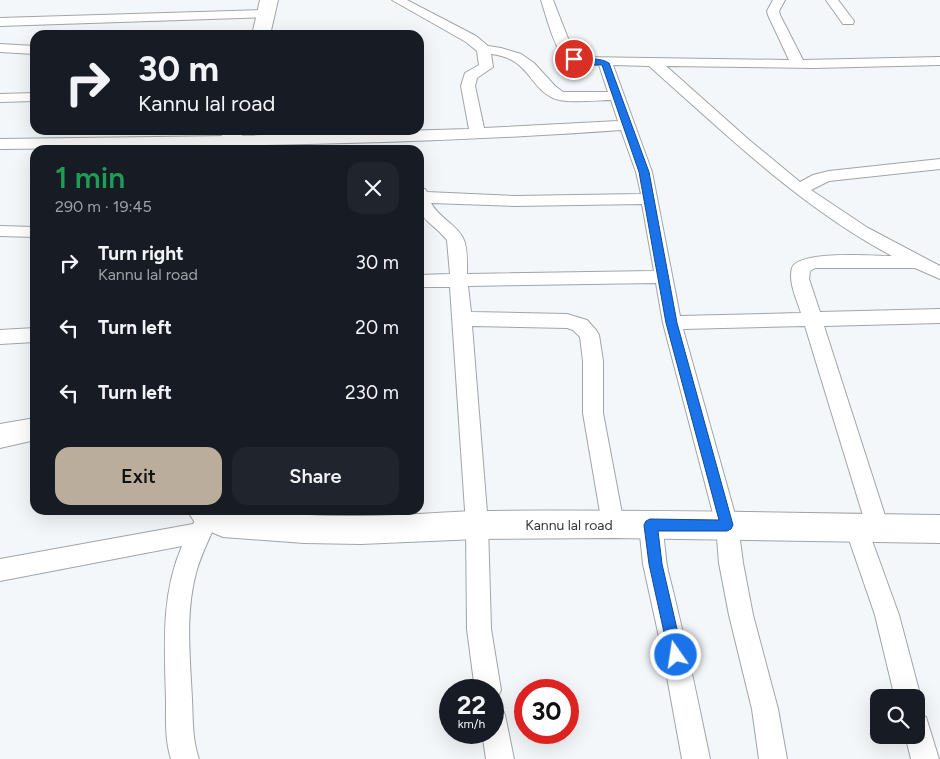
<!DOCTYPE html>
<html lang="en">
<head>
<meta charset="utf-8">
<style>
  :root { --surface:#171b24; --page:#20242c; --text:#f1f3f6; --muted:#9ea1a6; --accent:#baad9c }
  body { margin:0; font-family:Figtree,sans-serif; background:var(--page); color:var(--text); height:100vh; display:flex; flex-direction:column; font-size:19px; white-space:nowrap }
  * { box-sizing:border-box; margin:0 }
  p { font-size:16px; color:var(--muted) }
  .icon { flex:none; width:28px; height:28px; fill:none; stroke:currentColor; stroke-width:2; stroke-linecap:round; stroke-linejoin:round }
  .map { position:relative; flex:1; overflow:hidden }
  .side { position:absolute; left:30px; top:145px; width:394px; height:370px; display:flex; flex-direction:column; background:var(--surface); border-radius:15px; box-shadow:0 5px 20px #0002 }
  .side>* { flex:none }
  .hud { position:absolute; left:30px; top:30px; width:394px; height:105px; border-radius:15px; box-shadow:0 5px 20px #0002; background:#171b24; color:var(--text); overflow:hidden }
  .fabs { position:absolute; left:870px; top:689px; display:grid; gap:10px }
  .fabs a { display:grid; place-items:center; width:55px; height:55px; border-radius:10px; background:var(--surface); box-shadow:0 5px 20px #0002; font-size:25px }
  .speed { position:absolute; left:439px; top:679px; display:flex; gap:10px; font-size:25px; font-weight:700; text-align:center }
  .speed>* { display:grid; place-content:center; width:65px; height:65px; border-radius:50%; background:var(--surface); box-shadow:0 5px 20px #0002; line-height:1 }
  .speed small { font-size:12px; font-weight:400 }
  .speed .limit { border:8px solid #d22; background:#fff; color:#111 }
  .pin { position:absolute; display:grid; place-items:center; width:42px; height:42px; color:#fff; margin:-21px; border:2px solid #fff; border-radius:50%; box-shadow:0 1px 5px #0007 }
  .me { position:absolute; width:55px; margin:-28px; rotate:347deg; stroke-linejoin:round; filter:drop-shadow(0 0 4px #0008) }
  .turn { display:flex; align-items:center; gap:18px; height:105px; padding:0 25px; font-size:22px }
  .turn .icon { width:65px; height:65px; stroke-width:2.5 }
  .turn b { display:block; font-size:35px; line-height:42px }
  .round { display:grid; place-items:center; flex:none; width:52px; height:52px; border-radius:15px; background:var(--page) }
  .summary { display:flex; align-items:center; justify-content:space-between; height:85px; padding:0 25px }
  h1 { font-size:30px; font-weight:600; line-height:38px; color:#1e9e55 }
  .button { display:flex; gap:10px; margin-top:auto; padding:10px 25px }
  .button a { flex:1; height:58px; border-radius:15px; background:var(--accent); color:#111; font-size:20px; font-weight:600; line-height:58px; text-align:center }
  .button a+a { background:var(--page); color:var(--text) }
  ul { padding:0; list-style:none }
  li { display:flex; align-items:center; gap:15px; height:65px; padding:0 25px }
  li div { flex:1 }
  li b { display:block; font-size:19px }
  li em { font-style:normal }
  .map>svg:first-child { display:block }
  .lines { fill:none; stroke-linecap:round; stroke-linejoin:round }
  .street-casing { stroke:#a1a5a7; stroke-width:2 }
  .secondary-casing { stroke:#a1a5a7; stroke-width:2 }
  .street { fill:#fff; fill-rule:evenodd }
  .secondary { fill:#fff; fill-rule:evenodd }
  .route { fill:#1a73e8; stroke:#114b97 }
  .labels { text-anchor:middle; stroke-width:4; stroke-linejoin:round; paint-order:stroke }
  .street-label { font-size:14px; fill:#353737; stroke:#fff }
</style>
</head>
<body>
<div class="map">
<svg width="940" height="759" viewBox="0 0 940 759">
  <rect width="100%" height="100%" fill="#f4f7f9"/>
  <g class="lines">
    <g class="street-casing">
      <path id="street" d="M392 0H407L476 36 488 46 501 48 521 54 534 63 555 86 563 92H608L599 65C588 65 574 66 565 58 554 48 546 15 541 0H553L571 46 575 53 583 57 789 60 768 15 767 11 773 0H785L779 11 780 15 803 60 940 57V65L814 68 666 66 748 139 800 182 813 175 829 171 940 159V169L829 181 811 190 868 228 940 266V279L915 268H815L810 271 809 279 820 312 940 309V323L824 326 889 528 886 535 878 538 870 535 899 615 921 698 917 707 916 698H895L875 615 845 528 848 521 856 518 865 522 805 326 683 329 738 525 743 563 753 615 778 709 787 759H759L752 709 729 615 719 563 716 525 663 323 656 283 468 286 471 312 567 314 587 320 596 330 599 335 603 361V413L624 524 621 531 613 534 605 531 602 524 583 413V361L580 337 573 330 567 328 472 326 488 525 491 629 501 690 497 699 492 701V690H475L467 629 466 525 450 287H419V275L450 274 447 240C426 215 419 226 419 188L425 189 427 192 514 196 641 194 636 172 621 130C415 145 207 146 0 149V139L231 136 469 129 461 86 465 73 479 65 477 51 466 42ZM491 54C529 58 528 86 553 98 566 104 596 100 611 100L618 121 484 128 475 86 477 78 493 67ZM613 65 649 66C727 135 800 207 892 256 874 256 798 250 792 268 788 282 797 300 801 313L680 316 652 172ZM431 203 514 206 642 204 654 271 467 274C467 264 468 248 463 238 456 224 439 218 431 203Z
        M826 0H838L854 21 853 24H843Z
        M266 10 272 14 270 17 0 26V18Z
        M0 44 35 46V54L0 52Z
        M35 93V101L0 102V94Z
        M0 226 35 227V237L0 236Z
        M35 328V342L0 344V330Z
        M200 510H216L219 517C211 535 201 554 196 573 185 614 190 657 192 699 193 719 192 739 199 759H171C165 740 166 721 166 702 165 649 160 597 182 546L0 581V559L193 524Z
        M650 515 658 518C666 534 664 554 668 571 684 633 697 696 710 759H682L663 655 643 564 639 525 642 518Z
        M492 702 501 706 505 715 514 759H486L482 732H492Z
        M916 714 926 717 939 759H911L905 735H916Z"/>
    </g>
    <g class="secondary-casing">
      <path id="secondary" d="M260 0H278L270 35H252Z
        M223 130H243L240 150H218Z
        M35 418V440L0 448V424Z
        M187 510C246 510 303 517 361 516 400 516 439 512 478 511 632 509 786 513 940 515V543L613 538 477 539 361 544 304 543 223 537 197 526Z"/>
    </g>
    <use href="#street" class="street"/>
    <use href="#secondary" class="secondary"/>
  </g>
  <path class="route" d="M574 56C585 60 600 57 609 63L649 172 677 323 733 525 731 529 727 531H658L662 564 683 655 681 660 676 662 671 660 669 655 649 564 644 525 646 521 650 519 719 520 666 323 639 172 602 65 581 64 570 59Z"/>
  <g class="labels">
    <g class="street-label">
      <text x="569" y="530">Kannu lal road</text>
    </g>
  </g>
</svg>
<div class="fabs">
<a><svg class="icon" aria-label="search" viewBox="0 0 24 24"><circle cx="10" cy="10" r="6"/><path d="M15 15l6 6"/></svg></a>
</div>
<div class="speed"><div>22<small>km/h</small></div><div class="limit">30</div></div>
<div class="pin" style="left:574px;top:59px;background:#d93025"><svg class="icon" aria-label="arrive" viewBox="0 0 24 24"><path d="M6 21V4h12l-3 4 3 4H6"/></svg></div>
<svg class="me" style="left:676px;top:655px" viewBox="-20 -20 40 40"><circle r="17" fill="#1a73e8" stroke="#fff" stroke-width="3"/><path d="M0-11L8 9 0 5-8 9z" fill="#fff"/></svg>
<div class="hud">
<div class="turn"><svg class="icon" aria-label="right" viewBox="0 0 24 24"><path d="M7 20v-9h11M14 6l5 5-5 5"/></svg><div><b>30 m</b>Kannu lal road</div></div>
</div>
<section class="side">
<div class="summary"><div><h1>1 min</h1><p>290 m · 19:45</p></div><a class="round"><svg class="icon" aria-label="close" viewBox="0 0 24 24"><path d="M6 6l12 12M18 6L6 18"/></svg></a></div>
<ul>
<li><svg class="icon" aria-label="right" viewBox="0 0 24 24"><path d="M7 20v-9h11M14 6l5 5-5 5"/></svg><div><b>Turn right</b><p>Kannu lal road</p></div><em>30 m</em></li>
<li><svg class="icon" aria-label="left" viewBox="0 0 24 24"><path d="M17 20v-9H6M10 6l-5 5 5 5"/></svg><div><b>Turn left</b></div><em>20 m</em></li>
<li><svg class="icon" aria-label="left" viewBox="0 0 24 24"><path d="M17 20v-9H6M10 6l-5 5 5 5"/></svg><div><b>Turn left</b></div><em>230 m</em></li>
</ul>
<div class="button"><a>Exit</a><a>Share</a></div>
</section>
</div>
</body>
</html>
